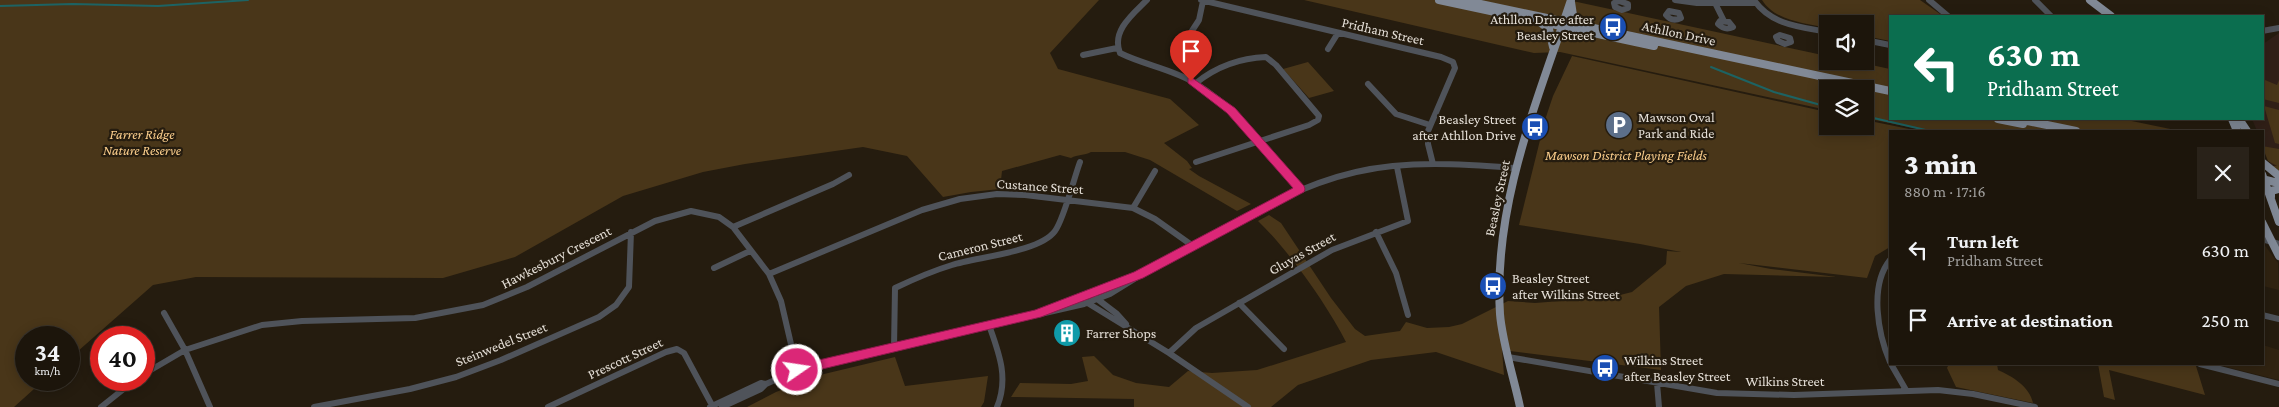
<!DOCTYPE html>
<html lang="en">
<head>
<meta charset="utf-8">
<style>
  :root { --surface:#1c150b; --page:#292219; --text:#f1f3f6; --muted:#a09f9d; --line:#3a342c }
  body { margin:0; font-family:"Crimson Pro",serif; background:var(--page); color:var(--text); height:100vh; display:flex; flex-direction:column; font-size:19px; white-space:nowrap }
  * { box-sizing:border-box; margin:0 }
  p { font-size:16px; color:var(--muted) }
  .icon { flex:none; width:28px; height:28px; fill:none; stroke:currentColor; stroke-width:2; stroke-linecap:round; stroke-linejoin:round }
  .map { position:relative; flex:1; overflow:hidden }
  .drawer { position:absolute; left:1889px; top:130px; width:375px; height:235px; display:flex; flex-direction:column; background:var(--surface); border-radius:0px; box-shadow:0 2px 12px #0003,0 0 0 1px var(--line) }
  .drawer>* { flex:none }
  .top-card { position:absolute; left:1889px; top:15px; width:375px; height:105px; border-radius:0px; box-shadow:0 2px 12px #0003,0 0 0 1px var(--line); background:#0b6e4f; color:#fff; overflow:hidden }
  .buttons { position:absolute; left:1819px; top:15px; display:grid; gap:10px }
  .buttons a { display:grid; place-items:center; width:55px; height:55px; border-radius:0px; background:var(--surface); box-shadow:0 2px 12px #0003,0 0 0 1px var(--line); font-size:25px }
  .speed { position:absolute; left:15px; top:326px; display:flex; gap:10px; font-size:25px; font-weight:700; text-align:center }
  .speed>* { display:grid; place-content:center; width:65px; height:65px; border-radius:50%; background:var(--surface); box-shadow:0 2px 12px #0003,0 0 0 1px var(--line); line-height:1 }
  .speed small { font-size:12px; font-weight:400 }
  .speed .limit { border:8px solid #d22; background:#fff; color:#111 }
  .pin { position:absolute; display:grid; place-items:center; width:42px; height:42px; color:#fff; margin:-51px -21px; border-radius:50% 50% 50% 0; rotate:-45deg; box-shadow:0 0 5px #0007 }
  .pin .icon { rotate:45deg }
  .me { position:absolute; width:55px; margin:-28px; rotate:77deg; stroke-linejoin:round; filter:drop-shadow(0 0 4px #0008) }
  .turn { display:flex; align-items:center; gap:18px; height:105px; padding:0 15px; font-size:22px }
  .turn .icon { width:65px; height:65px; stroke-width:2.5 }
  .turn b { display:block; font-size:35px; line-height:42px }
  .round { display:grid; place-items:center; flex:none; width:52px; height:52px; border-radius:0px; background:var(--page) }
  .head { display:flex; align-items:center; justify-content:space-between; height:85px; padding:0 15px }
  h1 { font-size:30px; font-weight:800; line-height:38px }
  ul { padding:0; list-style:none }
  li { display:flex; align-items:center; gap:15px; height:70px; padding:0 15px }
  li div { flex:1 }
  li b { display:block; font-size:19px }
  li em { font-style:normal }
  .map>svg:first-child { display:block }
  .built { fill:#302311 }
  .education { fill:#312018 }
  .green { fill:#493619 }
  .lines { fill:none; stroke-linecap:round; stroke-linejoin:round }
  .stream { stroke:#1d6363; stroke-width:2 }
  .minor { stroke:#4f535a; stroke-width:6 }
  .major { stroke:#818996; stroke-width:8 }
  .route { fill:#db2777; stroke:#8e194d }
  .labels { text-anchor:middle; stroke-width:4.5; stroke-linejoin:round; paint-order:stroke }
  .poi-label { font-size:14px; fill:#e5dfd7; stroke:#251c0f; text-anchor:start }
  .street-label { font-size:14px; fill:#e5dfd7; stroke:#251c0f }
  .park-label { font-size:14px; font-style:italic; fill:#fbce8c; stroke:#251c0f }
</style>
</head>
<body>
<div class="map">
<svg width="2279" height="407" viewBox="0 0 2279 407">
  <rect width="100%" height="100%" fill="#251c0f"/>
  <path class="built" d="M2263 243 2278 263 2279 290 2263 286Z
    M2263 345 2279 350V380L2215 364H2262Z"/>
  <path class="education" d="M2279 33V167L2271 165 2263 144 2262 131H2257L2252 119H2262L2263 44Z"/>
  <path class="green" d="M0 0H1099L1050 53 1058 69 1170 99 1199 125 1164 143 1187 161 1192 168 1189 169 1199 176 1251 204 1237 211 1150 160 1125 152H1091C1084 156 1078 154 1071 158L1060 155 1002 171 1000 189 971 192 943 197 907 156 863 147 745 164 703 172 623 196 515 257 443 278 196 277 153 285 69 359V338H26V380H44L14 407H0Z
    M1304 0H1568L1827 56 1828 61H1853L1890 69V119H2122L2180 131H1929L1865 118V89H1828L1827 110 1560 52 1534 53Z
    M1762 0H1920L1943 16H1890V41L1865 36V24H1828L1827 28C1805 23 1775 21 1762 0Z
    M1572 56 1827 112 1828 126H1865V120L1919 131H1890V247L1875 256 1867 278 1739 263 1771 269 1837 277 1724 274 1686 286 1659 307 1661 370 1502 350 1504 375 1436 352 1371 360 1298 385 1271 407H1134V399L1011 397 1020 383 1071 384 1088 381 1082 357 1094 356 1113 375 1136 383 1169 387 1188 371 1212 373 1257 370 1346 342C1326 303 1289 251 1258 221L1269 215 1281 223 1331 298 1355 329 1365 336 1400 331 1406 322 1427 328 1449 327 1462 324 1508 301 1535 303 1612 297 1632 292 1666 264 1667 251 1681 252 1640 244 1519 225 1545 120 1553 96Z
    M1308 62 1334 91 1309 98 1283 69Z
    M2265 80 2277 85 2279 80V103L2263 99V82Z
    M2264 106 2279 110V144L2275 143Z
    M2262 146 2279 149V180L2272 166H2277L2268 161Z
    M895 357 905 386 988 376 984 402 981 407H747L776 392 820 375Z
    M1949 364H1997L1998 370C2012 376 2030 387 2033 403L1956 387 1947 368Z
    M2098 364H2189L2196 366 2205 395 2109 370 2115 400 2104 397Z"/>
  <g class="lines">
    <path class="stream" d="M0 6 73 4 158 6 248 0
      M1711 67 1774 92 1828 107
      M1865 116 1930 131"/>
    <path class="minor" d="M1147 0C1133 14 1111 31 1120 53 1144 65 1172 69 1195 83 1238 109 1268 151 1300 189
      M1201 0 1441 57 1453 62 1455 68 1428 131V144L1433 164
      M1675 0 1697 3H1755
      M1754 0C1771 25 1800 27 1828 32
      M1929 0 1948 16
      M2035 0 2051 16
      M1619 1 1628 4V8L1622 10 1615 7 1614 3Z
      M1715 3 1724 21
      M1669 11 1679 13 1681 18C1675 21 1670 20 1666 15Z
      M1720 21 1729 22 1733 27C1727 30 1723 29 1718 24Z
      M2262 31 2279 28
      M1780 35 1790 38 1791 42 1785 44 1778 41 1776 37Z
      M1188 37 1199 20 1203 1
      M1865 40 1890 45
      M1328 49 1338 33
      M1083 55 1117 48
      M1196 83C1216 67 1240 58 1266 57L1276 65 1319 116 1318 120 1309 125 1196 162
      M1368 84 1396 114 1430 125
      M1133 208 1155 171
      M733 227 833 184 849 175
      M1376 232 1396 273 1408 315
      M2262 239 2279 244
      M1890 260C1869 286 1878 334 1890 362
      M714 268 750 251
      M769 274 922 210 960 199 997 194 1025 195 1133 208 1155 219 1193 246
      M1096 298 1117 314 1126 324
      M1086 302 1169 353 1248 407
      M1239 303 1284 349
      M164 313 185 350 210 407
      M1037 314C1071 301 1107 290 1140 274 1212 240 1277 190 1356 172 1407 160 1463 164 1515 168
      M2262 315 2279 319
      M989 325C999 353 1009 378 997 407
      M894 348 895 288C914 279 932 271 952 265 977 257 1040 252 1055 231 1064 219 1074 178 1080 162
      M1169 353 1196 328 1332 250 1408 221 1397 167
      M1508 357 1717 393 1794 395 1938 390 1973 394 2035 407
      M1891 364 1906 390
      M2200 364 2279 384
      M144 374 185 350 262 325 302 321 415 318 483 305 527 287 655 221 691 211 719 217 733 227 769 274 781 301 797 370
      M1657 383 1659 407
      M101 407 135 380
      M314 407 410 389 456 377 501 360 599 317 616 305 629 287 631 232
      M548 407 666 352 677 349 684 353 713 407
      M710 407 761 383 766 384 797 370 1084 304 1110 294 1136 278
      M722 407 761 389 766 384"/>
    <path class="major" d="M1439 0 1654 46
      M1462 0 1890 91
      M2090 0 2111 16
      M1571 2 1573 15 1582 24
      M1541 23 1549 29 1553 47
      M1559 35 1580 33
      M1998 119 2023 124
      M2018 119 2076 131
      M2232 119 2237 131
      M2239 119 2247 131
      M2262 162 2279 176
      M2262 174 2279 222
      M2262 179 2279 183
      M2271 197V191L2279 189
      M2262 222 2279 256
      M1520 407C1514 379 1502 341 1500 314 1493 204 1537 102 1571 0"/>
  </g>
  <path class="route" d="M1191 77 1235 108 1304 186 1305 189 1304 192 1143 278 1041 317 797 375 792 374 790 370 792 366 797 365 1035 310 1134 272 1293 188 1227 113 1188 83V78Z"/>
  <defs>
    <g id="bus-disc" transform="scale(1.4375)"><circle r="9.5" fill="#1a4fb4" stroke="#251c0f"/><path d="M-5-6H5V4H4V6H2V4H-2V6H-4V4H-5ZM-3.5-4V0h7V-4ZM-3.5 1.2v1.5H-2V1.2ZM2 1.2v1.5H3.5V1.2Z" fill="#fff"/></g>
    <g id="parking-disc" transform="scale(1.4375)"><circle r="9.5" fill="#5c6f8a" stroke="#251c0f"/><path d="M-3.5-5.5H1a3.5 3.5 0 0 1 0 7H-1V5.5H-3.5ZM-1-3.4V-.6H.8a1.4 1.4 0 0 0 0-2.8Z" fill="#fff"/></g>
    <g id="building-disc" transform="scale(1.4375)"><circle r="9.5" fill="#0f9aa8" stroke="#251c0f"/><path d="M-4-6H4V6H1V3H-1V6H-4ZM-2.5-4.3h1.7v1.8h-1.7ZM.8-4.3h1.7v1.8H.8ZM-2.5-1h1.7V.8h-1.7ZM.8-1h1.7V.8H.8Z" fill="#fff"/></g>
  </defs>
  <g fill-rule="evenodd">
    <use href="#bus-disc" x="1613" y="27"/>
    <use href="#parking-disc" x="1619" y="125"/>
    <use href="#bus-disc" x="1535" y="127"/>
    <use href="#bus-disc" x="1493" y="286"/>
    <use href="#building-disc" x="1067" y="333"/>
    <use href="#bus-disc" x="1605" y="368"/>
  </g>
  <g class="labels">
    <g class="poi-label">
      <text x="1594" y="24" text-anchor="end">Athllon Drive after<tspan x="1594" dy="16">Beasley Street</tspan></text>
      <text x="1638" y="122">Mawson Oval<tspan x="1638" dy="16">Park and Ride</tspan></text>
      <text x="1516" y="124" text-anchor="end">Beasley Street<tspan x="1516" dy="16">after Athllon Drive</tspan></text>
      <text x="1512" y="283">Beasley Street<tspan x="1512" dy="16">after Wilkins Street</tspan></text>
      <text x="1086" y="338">Farrer Shops</text>
      <text x="1624" y="365">Wilkins Street<tspan x="1624" dy="16">after Beasley Street</tspan></text>
    </g>
    <g class="street-label">
      <text transform="translate(1383 31) rotate(13)" y="5">Pridham Street</text>
      <text transform="translate(1679 33) rotate(12)" y="5">Athllon Drive</text>
      <text transform="translate(1040 186) rotate(4)" y="5">Custance Street</text>
      <text transform="translate(1497 198) rotate(-78)" y="5">Beasley Street</text>
      <text transform="translate(980 246) rotate(-14)" y="5">Cameron Street</text>
      <text transform="translate(1302 253) rotate(-29)" y="5">Gluyas Street</text>
      <text transform="translate(556 257) rotate(-27)" y="5">Hawkesbury Crescent</text>
      <text transform="translate(501 344) rotate(-22)" y="5">Steinwedel Street</text>
      <text transform="translate(625 358) rotate(-25)" y="5">Prescott Street</text>
      <text x="1785" y="386">Wilkins Street</text>
    </g>
    <g class="park-label">
      <text x="142" y="139">Farrer Ridge<tspan x="142" dy="16">Nature Reserve</tspan></text>
      <text x="1626" y="160">Mawson District Playing Fields</text>
    </g>
  </g>
</svg>
<div class="buttons">
<a><svg class="icon" aria-label="sound" viewBox="0 0 24 24"><path d="M4 9h4l5-4v14l-5-4H4zM17 9q2 3 0 6"/></svg></a>
<a><svg class="icon" aria-label="layers" viewBox="0 0 24 24"><path d="M12 4l9 5-9 5-9-5zM3 14l9 5 9-5"/></svg></a>
</div>
<div class="speed"><div>34<small>km/h</small></div><div class="limit">40</div></div>
<div class="pin" style="left:1191px;top:81px;background:#d93025"><svg class="icon" aria-label="arrive" viewBox="0 0 24 24"><path d="M6 21V4h12l-3 4 3 4H6"/></svg></div>
<svg class="me" style="left:797px;top:370px" viewBox="-20 -20 40 40"><circle r="17" fill="#db2777" stroke="#fff" stroke-width="3"/><path d="M0-11L8 9 0 5-8 9z" fill="#fff"/></svg>
<div class="top-card">
<div class="turn"><svg class="icon" aria-label="left" viewBox="0 0 24 24"><path d="M17 20v-9H6M10 6l-5 5 5 5"/></svg><div><b>630 m</b>Pridham Street</div></div>
</div>
<section class="drawer">
<div class="head"><div><h1>3 min</h1><p>880 m · 17:16</p></div><a class="round"><svg class="icon" aria-label="close" viewBox="0 0 24 24"><path d="M6 6l12 12M18 6L6 18"/></svg></a></div>
<ul>
<li><svg class="icon" aria-label="left" viewBox="0 0 24 24"><path d="M17 20v-9H6M10 6l-5 5 5 5"/></svg><div><b>Turn left</b><p>Pridham Street</p></div><em>630 m</em></li>
<li><svg class="icon" aria-label="arrive" viewBox="0 0 24 24"><path d="M6 21V4h12l-3 4 3 4H6"/></svg><div><b>Arrive at destination</b></div><em>250 m</em></li>
</ul>
</section>
</div>
</body>
</html>
